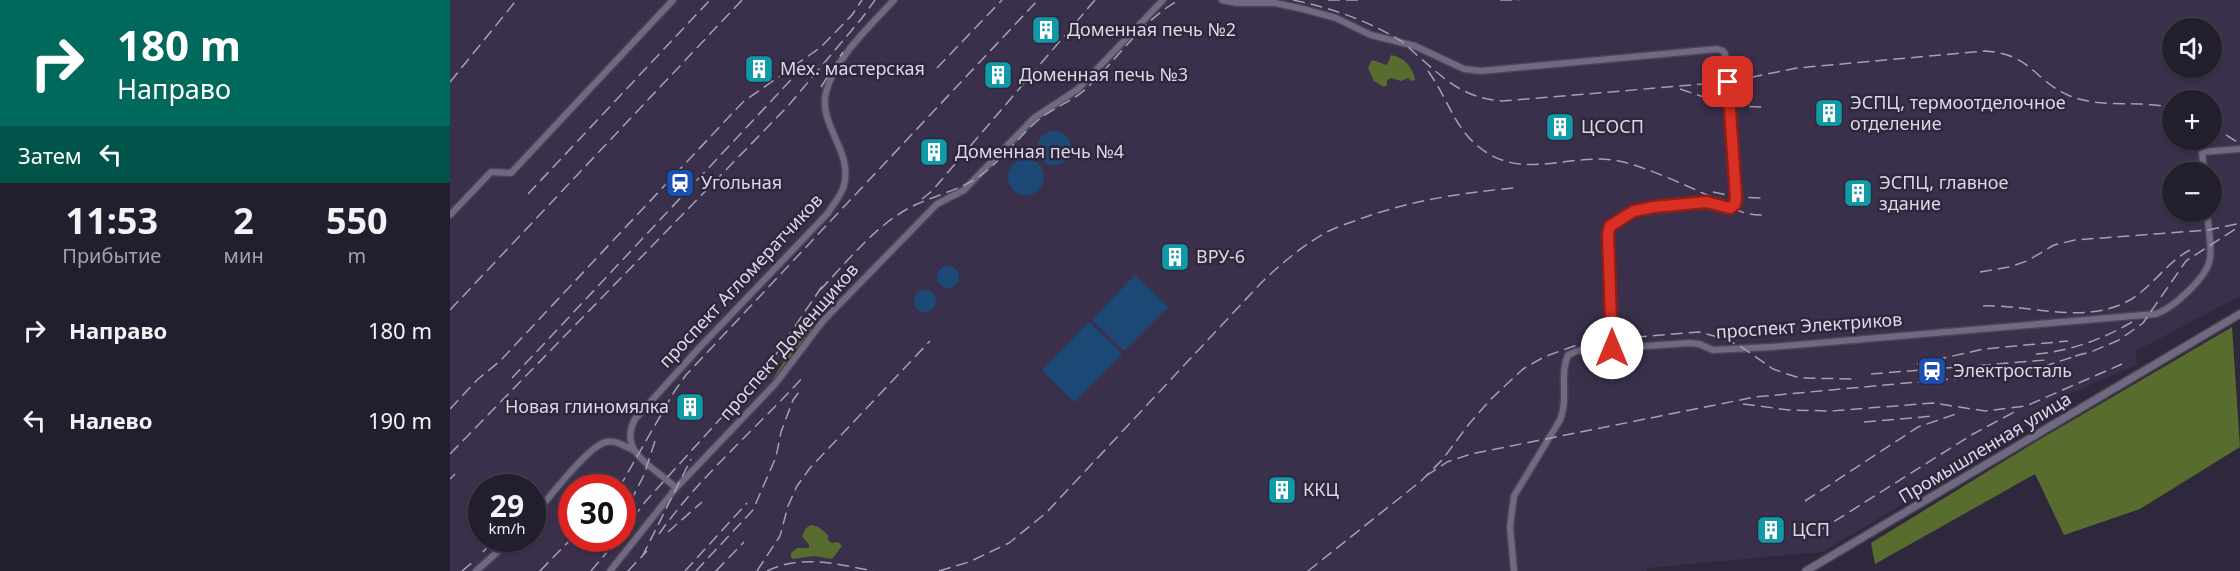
<!DOCTYPE html>
<html lang="ru">
<head>
<meta charset="utf-8">
<style>
  :root { --surface:#231e2e; --page:#2b2736; --text:#f1f3f6; --muted:#a3a2aa; --line:#403c4a }
  body { margin:0; font-family:"Noto Sans",sans-serif; background:var(--page); color:var(--text); height:100vh; display:flex; flex-direction:column; font-size:22px; white-space:nowrap }
  * { box-sizing:border-box; margin:0 }
  p { font-size:20px; color:var(--muted) }
  .icon { flex:none; width:33px; height:33px; fill:none; stroke:currentColor; stroke-width:2; stroke-linecap:round; stroke-linejoin:round }
  .map { position:relative; flex:1; overflow:hidden }
  .drawer { display:flex; flex-direction:column; background:var(--surface); width:450px }
  .drawer>* { flex:none }
  .banner { background:#00695c; color:#fff; overflow:hidden }
  .fabs { position:absolute; left:1712px; top:18px; display:grid; gap:12px }
  .fabs a { display:grid; place-items:center; width:60px; height:60px; border-radius:50%; background:var(--surface); box-shadow:0 2px 4px #0004,0 0 0 2px var(--line); font-size:30px }
  .speed { position:absolute; left:18px; top:474px; display:flex; gap:12px; font-size:30px; font-weight:700; text-align:center }
  .speed>* { display:grid; place-content:center; width:78px; height:78px; border-radius:50%; background:var(--surface); box-shadow:0 2px 4px #0004,0 0 0 2px var(--line); line-height:1 }
  .speed small { font-size:15px; font-weight:400 }
  .speed .limit { border:9px solid #d22; background:#fff; color:#111 }
  .pin { position:absolute; display:grid; place-items:center; width:51px; height:51px; color:#fff; margin:-26px; border-radius:12px; box-shadow:0 3px 9px #0006 }
  .me { position:absolute; width:66px; margin:-33px; rotate:0deg; stroke-linejoin:round; filter:drop-shadow(0 0 4px #0008) }
  .turn { display:flex; align-items:center; gap:21px; height:126px; padding:0 18px; font-size:27px }
  .turn .icon { width:78px; height:78px; stroke-width:2.5 }
  .turn b { display:block; font-size:42px; line-height:51px }
  .then { display:flex; align-items:center; height:57px; padding:0 18px; background:#0003; gap:12px; font-size:22px }
  .eta { display:flex; justify-content:space-evenly; align-items:center; height:102px; text-align:center }
  .eta b { font-size:36px; font-weight:700; line-height:42px }
  ul { padding:0; list-style:none }
  li { display:flex; align-items:center; gap:18px; height:90px; padding:0 18px }
  li div { flex:1 }
  li b { display:block; font-size:22px }
  li em { font-style:normal }
  main { display:flex; flex:1; min-height:0 }
  .map>svg:first-child { display:block }
  .built { fill:#3a304b; fill-rule:evenodd }
  .forest { fill:#586c2e }
  .water { fill:#1d4976 }
  .lines { fill:none; stroke-linecap:round; stroke-linejoin:round }
  .minor-casing { stroke:#4b4455; stroke-width:9 }
  .tertiary-casing { stroke:#4b4455; stroke-width:10 }
  .minor { stroke:#716980; stroke-width:6 }
  .tertiary { stroke:#716980; stroke-width:7 }
  .rail { stroke:#a6a1b1; stroke-width:1.5; stroke-dasharray:12 6; stroke-linecap:butt }
  .route-casing { stroke:#8d1f18; stroke-width:15 }
  .route { stroke:#d93025; stroke-width:10 }
  .labels { text-anchor:middle; stroke-width:5; stroke-linejoin:round; paint-order:stroke }
  .poi-label { font-size:18px; fill:#dcd8e5; stroke:#2f283d; text-anchor:start }
  .street-label { font-size:18px; fill:#dcd8e5; stroke:#2f283d }
</style>
</head>
<body>
<main>
<section class="drawer">
<div class="banner">
<div class="turn"><svg class="icon" aria-label="right" viewBox="0 0 24 24"><path d="M7 20v-9h11M14 6l5 5-5 5"/></svg><div><b>180 m</b>Направо</div></div>
<div class="then">Затем<svg class="icon" aria-label="left" viewBox="0 0 24 24"><path d="M17 20v-9H6M10 6l-5 5 5 5"/></svg></div>
</div>
<div class="eta">
<div><b>11:53</b><p>Прибытие</p></div>
<div><b>2</b><p>мин</p></div>
<div><b>550</b><p>m</p></div>
</div>
<ul>
<li><svg class="icon" aria-label="right" viewBox="0 0 24 24"><path d="M7 20v-9h11M14 6l5 5-5 5"/></svg><div><b>Направо</b></div><em>180 m</em></li>
<li><svg class="icon" aria-label="left" viewBox="0 0 24 24"><path d="M17 20v-9H6M10 6l-5 5 5 5"/></svg><div><b>Налево</b></div><em>190 m</em></li>
</ul>
</section>
<div class="map">
<svg width="1790" height="571" viewBox="0 0 1790 571">
  <rect width="100%" height="100%" fill="#2f283d"/>
  <path class="built" d="M0 0H1790V296L1686 351 1687 365 1619 394 1507 472 1372 552 1197 568V571H0ZM1722 28H1761V68H1722ZM1722 100H1761V140H1722ZM1722 172H1761V212H1722ZM32 488H82V538H32ZM122 488H172V538H122Z"/>
  <path class="forest" d="M941 55C955 58 962 66 965 80L962 81 958 78 951 81 941 78 937 80V85L934 87 924 81 918 68 922 60 937 65Z
    M373 308C377 316 366 323 361 329V334L343 353V357L325 380H322L362 318Z
    M1782 327 1790 447 1690 509 1614 535 1585 474 1425 564 1421 543 1587 441Z
    M361 525C369 526 372 530 378 535V540L382 543 388 542 392 546 382 559 364 556 343 559 341 557V553L347 548H359V545L352 536 356 528Z"/>
  <path class="water" d="M587 148a17 17 0 1 1 34 0a17 17 0 1 1-34 0Z
    M558 177a18 18 0 1 1 36 0a18 18 0 1 1-36 0Z
    M487 277a11 11 0 1 1 22 0a11 11 0 1 1-22 0Z
    M685 275 718 307 674 351 642 320Z
    M464 301a11 11 0 1 1 22 0a11 11 0 1 1-22 0Z
    M639 322 672 354 624 402 592 370Z"/>
  <g class="lines">
    <g class="minor-casing">
      <path id="minor" d="M772 0 787 3H825L853 9 886 18 921 35 965 46 1014 69 1031 71 1267 49 1273 51 1275 54 1286 197 1285 204 1280 208 1256 202 1204 207 1184 211 1168 220 1160 227 1158 233 1162 348
        M1754 172 1752 152 1790 149
        M0 215 41 172 61 173 223 0
        M226 488C205 467 167 453 185 419L249 348 378 213C383 204 392 195 394 185 403 151 368 125 376 92 385 58 421 25 444 0
        M82 519C94 503 139 445 156 442 166 440 175 446 183 450
        M26 571 63 538
        M160 571 226 488 326 383 373 321 487 204 514 190 584 118 628 89 713 0
        M1064 571 1060 527 1064 496 1110 420C1119 398 1109 376 1118 355L1127 351 1239 343 1249 344 1263 350 1321 347 1706 314C1723 308 1758 277 1760 258 1762 244 1758 226 1757 212"/>
    </g>
    <g class="tertiary-casing">
      <path id="tertiary" d="M1356 571 1790 314"/>
    </g>
    <use href="#minor" class="minor"/>
    <use href="#tertiary" class="tertiary"/>
    <path class="rail" d="M843 0C881 8 917 20 951 41 957 45 962 51 968 56 996 80 1013 98 1052 101L1278 82 1347 68 1535 51C1582 54 1584 81 1620 96 1642 105 1666 103 1689 104 1700 104 1711 106 1722 107
      M878 0H908
      M1050 0H1069
      M487 68 552 0
      M978 71C1000 101 1005 134 1039 154 1079 178 1126 152 1169 161 1196 167 1233 184 1259 196 1281 205 1289 216 1314 215
      M0 82 65 2
      M371 87 393 52
      M1230 89 1280 106 1314 107
      M1761 125 1790 144
      M1263 192 1286 197 1312 198
      M78 194 260 0
      M472 199 482 191 645 0
      M1530 272 1559 267 1577 261 1604 245 1625 240 1758 230 1787 224
      M370 290C399 260 427 223 465 205 488 194 515 189 535 172 554 157 569 137 587 121 603 107 625 101 640 85 669 57 693 20 729 0
      M1533 306C1581 304 1634 326 1680 300 1703 286 1717 262 1740 250
      M0 310 292 0
      M1586 354C1622 351 1656 338 1687 319
      M1625 356 1641 352 1669 340 1693 323 1736 261 1790 226
      M1467 364 1534 349 1618 341
      M1421 374 1596 360
      M62 378 353 67
      M1293 404 1339 410 1381 411 1483 403 1535 411 1576 406 1672 364
      M0 409 27 380 50 361 293 102 371 47 402 15 412 0
      M1414 422 1484 416
      M0 454 338 106 412 18 425 0
      M976 476 997 462 1021 454 1305 397 1576 372 1632 354
      M0 479 5 474
      M169 488 224 392 236 375 588 0
      M1355 501 1468 427 1506 414
      M172 518 194 475 206 438
      M1369 531 1523 434 1568 410
      M218 532 252 502
      M172 533 195 502 318 366 375 282
      M209 534C250 476 306 429 353 377
      M33 552 45 538
      M192 557 241 459
      M12 571 23 562
      M90 571 122 538
      M141 571 169 538
      M178 571 197 551
      M235 571 297 503
      M246 571 303 510 326 457 331 432 343 400 352 388
      M266 571 294 542
      M307 571 330 536 338 506 347 486 360 468 480 341
      M317 571C352 554 387 564 423 571
      M489 571 519 562 559 543 596 513 812 282C832 263 853 245 877 232 886 227 897 224 907 220 958 201 1010 193 1064 188
      M858 571 971 481 992 460 1019 424 1041 399 1073 369 1094 357 1124 346 1162 339 1249 332 1276 339 1293 348 1323 369 1337 374 1350 378 1404 379"/>
  </g>
  <g class="lines">
    <g class="route-casing">
      <path id="route" d="M1162 348 1158 234 1160 226 1184 211 1204 207 1256 202 1280 208 1285 204 1286 197 1278 82"/>
    </g>
    <use href="#route" class="route"/>
  </g>
  <defs>
    <g id="building-square" transform="scale(1.5)"><rect x="-9" y="-9" width="18" height="18" rx="4" fill="#0f9aa8" stroke="#2f283d"/><path d="M-4-6H4V6H1V3H-1V6H-4ZM-2.5-4.3h1.7v1.8h-1.7ZM.8-4.3h1.7v1.8H.8ZM-2.5-1h1.7V.8h-1.7ZM.8-1h1.7V.8H.8Z" fill="#fff"/></g>
    <g id="station-square" transform="scale(1.5)"><rect x="-9" y="-9" width="18" height="18" rx="4" fill="#1a4fb4" stroke="#2f283d"/><path d="M-3-6H3Q5-6 5-4V2Q5 4 3 4L4.5 6H3L1.5 4h-3L-3 6H-4.5L-3 4Q-5 4-5 2V-4Q-5-6-3-6ZM-3.5-4v3h7v-3ZM-3.5 1v1.5H-2V1ZM2 1v1.5H3.5V1Z" fill="#fff"/></g>
  </defs>
  <g fill-rule="evenodd">
    <use href="#building-square" x="596" y="30"/>
    <use href="#building-square" x="309" y="69"/>
    <use href="#building-square" x="548" y="75"/>
    <use href="#building-square" x="1379" y="113"/>
    <use href="#building-square" x="1110" y="127"/>
    <use href="#building-square" x="484" y="152"/>
    <use href="#station-square" x="230" y="183"/>
    <use href="#building-square" x="1408" y="193"/>
    <use href="#building-square" x="725" y="257"/>
    <use href="#station-square" x="1482" y="371"/>
    <use href="#building-square" x="240" y="407"/>
    <use href="#building-square" x="832" y="490"/>
    <use href="#building-square" x="1321" y="530"/>
  </g>
  <g class="labels">
    <g class="poi-label">
      <text x="617" y="36">Доменная печь №2</text>
      <text x="330" y="75">Мех. мастерская</text>
      <text x="569" y="81">Доменная печь №3</text>
      <text x="1400" y="109">ЭСПЦ, термоотделочное<tspan x="1400" dy="21">отделение</tspan></text>
      <text x="1131" y="133">ЦСОСП</text>
      <text x="505" y="158">Доменная печь №4</text>
      <text x="251" y="189">Угольная</text>
      <text x="1429" y="189">ЭСПЦ, главное<tspan x="1429" dy="21">здание</tspan></text>
      <text x="746" y="263">ВРУ-6</text>
      <text x="1503" y="377">Электросталь</text>
      <text x="219" y="413" text-anchor="end">Новая глиномялка</text>
      <text x="853" y="496">ККЦ</text>
      <text x="1342" y="536">ЦСП</text>
    </g>
    <g class="street-label">
      <text transform="translate(291 281) rotate(-47)" y="6">проспект Агломератчиков</text>
      <text transform="translate(1359 326) rotate(-4)" y="6">проспект Электриков</text>
      <text transform="translate(339 342) rotate(-49)" y="6">проспект Доменщиков</text>
      <text transform="translate(1535 448) rotate(-31)" y="6">Промышленная улица</text>
    </g>
  </g>
</svg>
<div class="fabs">
<a><svg class="icon" aria-label="sound" viewBox="0 0 24 24"><path d="M4 9h4l5-4v14l-5-4H4zM17 9q2 3 0 6"/></svg></a>
<a>+</a>
<a>−</a>
</div>
<div class="speed"><div>29<small>km/h</small></div><div class="limit">30</div></div>
<div class="pin" style="left:1278px;top:82px;background:#d93025"><svg class="icon" aria-label="arrive" viewBox="0 0 24 24"><path d="M6 21V4h12l-3 4 3 4H6"/></svg></div>
<svg class="me" style="left:1162px;top:348px" viewBox="-20 -20 40 40"><circle r="19" fill="#fff"/><path d="M0-13L10 11 0 6-10 11z" fill="#d93025"/></svg>
</div>
</main>
</body>
</html>
